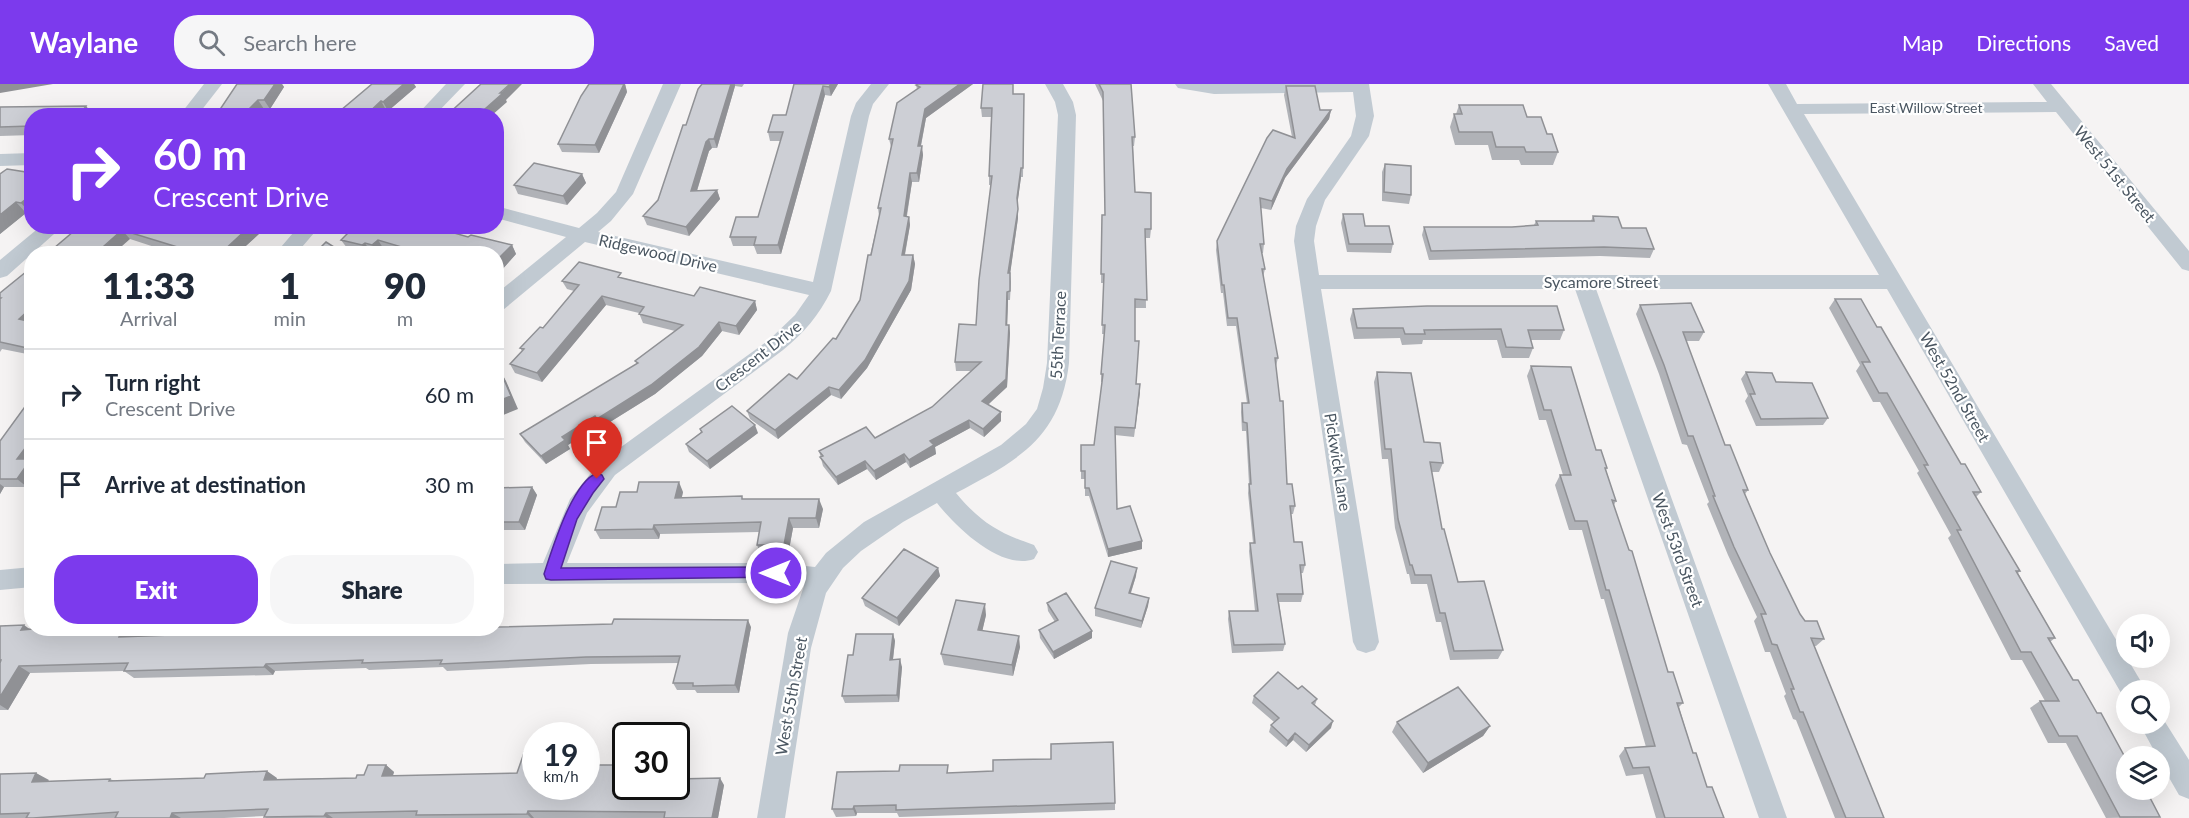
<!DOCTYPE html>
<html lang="en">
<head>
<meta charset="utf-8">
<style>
  :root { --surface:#fff; --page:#f6f6f7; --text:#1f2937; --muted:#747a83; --line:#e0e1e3; --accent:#7c3aed }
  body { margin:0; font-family:Lato,sans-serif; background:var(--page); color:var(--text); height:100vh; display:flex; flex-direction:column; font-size:22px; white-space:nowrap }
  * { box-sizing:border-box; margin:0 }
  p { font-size:20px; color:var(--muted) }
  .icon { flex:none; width:33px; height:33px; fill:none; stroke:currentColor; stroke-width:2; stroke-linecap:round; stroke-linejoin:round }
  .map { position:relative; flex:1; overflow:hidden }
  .side { position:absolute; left:24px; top:162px; width:480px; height:390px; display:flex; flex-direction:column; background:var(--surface); border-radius:24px; box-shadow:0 6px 24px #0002 }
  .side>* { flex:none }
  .guide { position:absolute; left:24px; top:24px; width:480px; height:126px; border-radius:24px; box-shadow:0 6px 24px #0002; background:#7c3aed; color:#fff; overflow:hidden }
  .buttons { position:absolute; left:2116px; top:530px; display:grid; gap:12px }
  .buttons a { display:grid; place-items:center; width:54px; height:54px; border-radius:50%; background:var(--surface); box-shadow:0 6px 24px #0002; font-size:30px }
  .speed { position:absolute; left:522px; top:638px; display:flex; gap:12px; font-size:30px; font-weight:700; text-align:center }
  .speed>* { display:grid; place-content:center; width:78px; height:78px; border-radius:50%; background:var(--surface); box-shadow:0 6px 24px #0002; line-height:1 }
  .speed small { font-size:15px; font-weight:400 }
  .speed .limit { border:3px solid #111; border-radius:9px; background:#fff; color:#111 }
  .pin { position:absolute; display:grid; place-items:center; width:51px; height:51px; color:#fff; margin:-62px -26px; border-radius:50% 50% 50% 0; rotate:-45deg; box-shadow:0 0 6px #0007 }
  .pin .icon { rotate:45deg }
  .me { position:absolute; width:66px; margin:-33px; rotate:270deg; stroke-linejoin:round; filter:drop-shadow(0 0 4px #0008) }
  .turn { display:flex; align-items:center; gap:21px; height:126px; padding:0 30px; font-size:27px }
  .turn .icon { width:78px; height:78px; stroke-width:2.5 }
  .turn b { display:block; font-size:42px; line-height:51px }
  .eta { display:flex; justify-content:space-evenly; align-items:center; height:102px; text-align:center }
  .eta b { font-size:36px; font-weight:800; line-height:42px }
  .button { display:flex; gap:12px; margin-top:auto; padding:12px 30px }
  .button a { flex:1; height:69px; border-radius:24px; background:var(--accent); color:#fff; font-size:24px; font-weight:800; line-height:69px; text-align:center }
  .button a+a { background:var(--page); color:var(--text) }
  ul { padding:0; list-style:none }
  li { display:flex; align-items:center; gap:18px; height:90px; padding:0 30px; border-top:2px solid var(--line) }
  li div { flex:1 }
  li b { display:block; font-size:22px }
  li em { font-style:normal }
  header { display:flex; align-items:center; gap:36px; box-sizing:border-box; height:84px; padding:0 30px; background:var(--accent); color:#fff }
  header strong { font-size:28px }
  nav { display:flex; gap:33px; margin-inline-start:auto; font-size:21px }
  .search { width:420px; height:54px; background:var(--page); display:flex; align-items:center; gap:15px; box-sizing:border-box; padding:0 21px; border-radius:24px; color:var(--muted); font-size:22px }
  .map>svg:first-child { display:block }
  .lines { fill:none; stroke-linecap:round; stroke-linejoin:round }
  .street { fill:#c1cad2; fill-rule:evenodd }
  .wall { fill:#b0b2b7 }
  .shaded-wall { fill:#909195 }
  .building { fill:#cdcfd5; stroke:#909195; stroke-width:1.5 }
  .route { fill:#7c3aed; stroke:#51269a; stroke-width:1.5 }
  .labels { text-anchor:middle; stroke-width:4.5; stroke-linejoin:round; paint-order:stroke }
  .far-street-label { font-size:14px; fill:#4a5661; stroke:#fff }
  .street-label { font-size:16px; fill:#4a5661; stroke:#fff }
</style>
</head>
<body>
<header>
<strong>Waylane</strong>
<div class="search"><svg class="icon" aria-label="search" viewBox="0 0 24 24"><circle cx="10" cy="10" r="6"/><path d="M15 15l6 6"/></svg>Search here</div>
<nav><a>Map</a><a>Directions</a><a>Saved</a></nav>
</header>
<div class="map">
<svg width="2189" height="734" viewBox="0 0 2189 734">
  <rect width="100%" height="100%" fill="#f5f3f3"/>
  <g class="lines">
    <path class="street" d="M204 0H222L197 32H179Z
      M446 0H465L434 32H416Z
      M663 0H681L633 110 611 137 598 148 813 198 851 32 856 19 871 0H889L873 20 869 32 831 207C819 231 804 249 783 266L615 391 587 429 567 479H776L815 483 826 469 864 438 1001 361 1026 340 1037 325 1043 304 1047 279 1058 31 1055 18 1045 0H1063L1073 18 1076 31 1069 279C1060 355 1018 376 956 409 981 439 999 449 1034 461L1038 468 1034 475C1001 487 956 443 937 419L903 438 861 467 843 484 826 509 811 564 785 734H757L788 549 804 502 776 499 496 500V480L543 479 570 415 599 379 769 256 795 231 809 211 585 158 503 226 496 228V210L566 153 496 134V122L579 144 597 129 616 108Z
      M1175 0H1369L1374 32 1369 52 1325 116 1316 142 1314 157 1319 191H1879L1768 0H1786L1797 20 2047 18 2033 0H2051L2189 167V187L2182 185 2056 28 1804 30 2146 606H2127V616L2124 614 1887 205H1596L1787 734H1759L1575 205H1321L1379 558 1375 566 1366 569 1357 566 1353 558 1294 157 1296 142 1307 115 1351 52 1356 32 1353 8 1214 10 1178 4Z
      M32 69V81L0 82V70Z
      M41 142H63L7 192 0 194V176Z
      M299 142H320L296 170H275Z
      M32 483V503L0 506V486Z
      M2160 630 2189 676V715L2179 711 2160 678V672H2157L2139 639H2160Z"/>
  </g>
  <path class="wall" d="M237 0H282L284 3 270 25 219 27Z
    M372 0H414L416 3 388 27 386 26 380 32H334Z
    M589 0H625L627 8 599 69 562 68 558 60Z
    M702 0H744L742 3 735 2 717 64H712L709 67 697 107 717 106 720 115 689 152 647 141 643 132 658 116Z
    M794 0H838L831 12 825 11 781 170H757L754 162H733L730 153 758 133 781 57H770L768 48 786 31Z
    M973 0 926 34 921 62 923 71 919 98H912L907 132 909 133 910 141 905 171H913L915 180 911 206 867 284 841 315 831 311 778 355 750 335 747 327 797 295 836 255 860 216 879 132 878 124 891 63 889 55 917 5 916 1Z
    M1095 0H1131L1135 53 1134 62H1133L1135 108 1151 145 1150 154H1145L1146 224H1135V257L1136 300H1140L1134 353 1115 351 1117 425 1142 457V465L1108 473 1089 412H1085V395H1081V361H1094L1102 298H1101V290L1104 250H1102L1104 199H1101L1102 131H1105L1103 17Z
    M1286 2 1320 26H1331L1329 35 1285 94 1271 126 1261 124 1264 160 1263 169H1262L1265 185 1263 193 1278 274 1276 282 1287 400 1295 422 1293 430H1291L1294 458 1305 481 1303 489H1301L1303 510 1301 518H1279L1285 560 1283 567 1232 569 1228 535 1229 527H1255L1249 467 1250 459H1253L1248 409 1249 400 1246 347H1242L1241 328 1242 319H1247L1236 242H1227L1223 209H1221L1216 166 1217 157 1292 53 1284 11Z
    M1014 10H1024L1023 93H1021L1017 122 1018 134 1010 189 1011 198 1010 216H1008L1007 241H1009L1010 249 1007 303 988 321 1001 328V337L984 353 970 344 935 363 936 370 910 384 906 378 876 396 867 385 838 401 823 382 819 367 875 354 932 323 971 287H956L955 278 976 241 991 101H989V92L991 33H982L981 24Z
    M1459 21 1527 33 1547 50 1558 68 1553 81H1521L1519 76H1492L1488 61H1455L1450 43 1454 30H1456Z
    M86 22 93 31 32 32V51L0 52V23Z
    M1385 80 1411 111 1409 120 1382 117V88Z
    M0 90 31 130 26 129 0 150Z
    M582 90 586 99 567 121 518 110 514 101Z
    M1343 130 1365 142 1393 160 1391 169 1347 168 1341 139Z
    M1593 132 1622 144 1654 165 1650 174 1600 172 1429 176 1422 151 1424 143H1512L1534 141 1536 137H1591Z
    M80 142 257 145 260 149 237 170H176L130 155Z
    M468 153 512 161 516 170 500 188 496 187V170H401L383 164 378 170 370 167 368 170H365L347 164 341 156Z
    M32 183V271L2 265 0 268V209Z
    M624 194 694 212 755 217 757 226 739 251 722 247 702 272 655 310 602 343 599 341 568 361 570 365 546 380 525 358 520 350 637 280 635 277 675 247 643 239 639 229 606 221 542 298 515 289 510 280 522 267 520 264 543 244 574 207 567 205 562 197Z
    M1835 215 1981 408 1976 413 2020 487 2018 489 2055 554 2050 558 2127 705 2160 733 2106 734 2066 659H2048L2030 624 2040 617H2045L2022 576H2011L1948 454 1951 451 1917 389 1919 387 1880 318H1873L1856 287 1860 281 1829 224Z
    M1640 221 1704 248 1699 257H1686L1725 361 1748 406 1745 410 1770 469 1800 530 1805 537 1824 555 1816 562H1814L1884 734H1835L1796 636 1793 635 1784 612 1786 610 1770 568H1765L1754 537 1757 533 1728 471 1707 420 1709 418 1687 361 1682 360 1659 290 1636 230Z
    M1353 225 1564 246 1560 256H1531L1533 264 1529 274H1502L1497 256H1423L1422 260 1402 261 1400 254 1354 255 1350 235Z
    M1531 282 1596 366 1607 384 1606 386 1616 417 1614 421 1668 588 1683 619 1679 623 1693 669 1707 703 1724 734H1656L1643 690 1626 692 1619 672 1625 664 1646 663 1604 515H1601L1582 446H1569L1555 401 1560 391H1563L1546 336H1539L1527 292Z
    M1377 288 1424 358 1443 379 1439 388H1432L1442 445 1458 498 1503 566 1498 575 1450 576 1441 538H1436L1427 500H1411L1409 490H1407L1395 444 1388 375H1382L1374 298Z
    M1746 288 1776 298 1828 334 1823 341 1756 342 1745 317 1748 312 1741 295Z
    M32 313V397L27 403H4L0 410V357Z
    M700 345 758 349 710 385 689 368 686 360 701 348Z
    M532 403 537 411 525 446H496V404Z
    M683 408 682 413 743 415 823 425 819 444H793L788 471H761L757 461 759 448 660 450 659 455H600L595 446 616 423Z
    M938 484 940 492 899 542 865 522 862 514Z
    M1136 492 1131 509 1149 514 1148 522 1141 544 1095 532V524Z
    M1047 519 1092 554 1054 575 1040 554 1039 546 1055 538 1048 527Z
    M986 531 982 547 1020 563 1013 592 944 581 941 570Z
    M0 542 30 545 135 548 133 552 171 551 200 544 205 548 326 546V544H416L417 546 751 543 739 609H697L695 606H677L673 599 678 579 591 580 447 587 443 583 369 586 366 584 275 587 273 591 134 594 124 587 30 589 8 626H0Z
    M893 550 895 557 893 576 902 583 899 618 845 619 842 612 853 571Z
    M1298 605 1317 615 1315 621 1331 644 1306 668 1293 656 1286 663 1269 648 1271 641 1274 638 1252 619 1254 612Z
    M1397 638 1490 642 1483 652 1423 689 1392 648Z
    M386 681 394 688 393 692 536 702 724 701 718 734H266L265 732 224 734H0V690L36 689 48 697 110 695 115 697 277 694 276 695 356 694Z
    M949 689 1115 719V726L899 733 897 729H857L856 732 836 733 832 725Z"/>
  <path class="shaded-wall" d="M0 0H53L0 9Z
    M273 0H282L284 3 270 25 264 16Z
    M404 0H414L416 3 388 27 383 18Z
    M510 0H522L506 16 507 18 491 32H477Z
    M615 0H625L627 8 599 69 595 61Z
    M731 0H735V2L717 64 714 55Z
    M831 0H838L831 12 829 3Z
    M960 0H973L926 34 919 71 918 62 925 25Z
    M823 2 825 11 781 170 778 161Z
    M258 16 264 25 257 32H242Z
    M381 17 386 26 380 32H365Z
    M86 22 93 31 79 32Z
    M1331 26 1329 35 1285 94 1271 126 1272 117 1287 85Z
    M709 55 712 64 709 67 694 116 691 107 706 58Z
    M922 62 923 71 919 98 917 89Z
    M1021 84V93L1017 123V114Z
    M910 89 912 98 905 141 904 132Z
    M582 90 586 99 567 121 563 112Z
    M717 106 720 115 689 152 686 143Z
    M32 110V129L31 130 21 119Z
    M16 118 26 129 0 150V131Z
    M1018 125V134L1009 198 1008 189Z
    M909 133 910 141 903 180 902 171Z
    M250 142H259L257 145 260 149 237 170H220Z
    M122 146 130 155 113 170H95Z
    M378 156 383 164 378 170 372 161Z
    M365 159 370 167 368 170H367L362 161Z
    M512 161 516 170 500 188 496 182V177Z
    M913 171 915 180 911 206 867 284 841 315 839 306Z
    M1007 208 1008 216 1007 249 1006 241Z
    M602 212 606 221 542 298 537 289Z
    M755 217 757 226 739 251 736 242Z
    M32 223V240L19 235Z
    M719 238 722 247 702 272 655 310 602 343 597 335Z
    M1009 241 1010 249 1007 303 983 325 982 317Z
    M499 284 506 297 518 325 496 334Z
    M1140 300V309L1134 353 1135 344Z
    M829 303 831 311 778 355 775 346Z
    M1001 328V337L984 353 983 345Z
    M595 332 599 341 568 361 570 365 546 380 541 372 562 353Z
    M969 336 970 344 935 363 936 370 910 384 909 376 930 357Z
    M755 341 758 349 710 385 707 377Z
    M32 355V397L27 403 17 395V375Z
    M904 370 906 378 876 396 874 387Z
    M865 377 867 385 838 401 836 393Z
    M679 398 683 408 679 424 675 414Z
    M0 400 4 403 0 410Z
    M532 403 537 411 525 446 519 438Z
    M819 415 823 425 819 444 816 434Z
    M789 434 793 444 788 471 784 461Z
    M654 441 660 450 659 455 653 445Z
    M1142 457V465L1108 473V465Z
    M938 484 940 492 899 542 897 534Z
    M1137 484 1136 492 1128 517 1129 509Z
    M1149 514 1148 522 1141 544 1142 537Z
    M985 520 986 531 980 557 978 546Z
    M748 536 751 543 739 609 735 601Z
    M24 541 35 549 21 546Z
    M123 544H131L135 548 129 560 119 553Z
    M198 544H200L207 551 196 549Z
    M1092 547V554L1054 575 1053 568Z
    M893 550 895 557 892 583 890 576Z
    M1019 552 1020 563 1013 592 1012 581Z
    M900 575 902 583 899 618 897 611Z
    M266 580 275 587 273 591 264 583Z
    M19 582 30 589 8 626 0 621V613Z
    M1333 637 1331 644 1306 668 1309 661Z
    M1490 642 1483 652 1423 689 1428 679Z
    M1295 649 1293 656 1286 663 1288 657Z
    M386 681 394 688 390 699 382 692Z
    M267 687 277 694 273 703 264 696Z
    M36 689 49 696 44 704 32 698Z
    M720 694 724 701 718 734H712Z
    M854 722 857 729 856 732 853 725Z
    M528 727 534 734H531L527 730Z
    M172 729 181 734H170Z
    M326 729 333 734H327L324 732Z"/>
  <path class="building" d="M237 0H275L264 16H258L242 32H213L219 27Z
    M372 0H404L383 18 381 17 365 32H334Z
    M481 0H510L500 9H503L477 32H446Z
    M589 0H624L595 61 558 60 581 12Z
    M702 0H731L714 55H709L706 58 691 107 717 106 686 143 643 132 658 116 683 41H686L698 5Z
    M794 0H831L829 3 823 2 778 161H754L756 153H730L736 133H758L783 48H768L773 31H786Z
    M918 0H960L925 25 918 62H922L917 89H910L904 132 909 133 902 171H913L909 197 865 276 839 306 829 303 775 346 747 327 789 290 797 295 833 254 836 255 860 216 868 171H871L881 124H878L893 55H889L897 19 920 3 916 1Z
    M983 0H1013V10H1024L1023 84H1021L1017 114 1018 125 1008 189H1010V207L1007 208 1006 241H1009L1006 295 982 317 1001 328 983 345 969 336 930 357 934 361 909 376 904 370 874 387 865 377 836 393 820 373 823 372 819 367 866 343 875 354 932 323 981 278H955L959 240 976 241 979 196 992 92H989L992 24H981Z
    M1099 0H1131L1135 53H1132L1135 108 1151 109V145H1145L1147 216 1135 215V257H1139L1136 300H1140L1135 344 1115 343 1117 425 1130 422 1142 457 1108 465 1089 404H1085V387H1081V361H1094L1103 290H1101L1105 241H1102L1104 190H1101L1102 131H1105L1103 8Z
    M1286 2H1315L1320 26H1331L1287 85 1272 117 1260 114 1264 160H1260L1265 185H1262L1278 274H1275L1280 317H1283L1287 400H1292L1295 422H1290L1294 458H1302L1305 481H1300L1303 510H1277L1285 560 1234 561 1229 527H1258L1250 459H1255L1249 400H1251L1247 339 1243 338 1242 319H1249L1237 234H1228L1224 201H1222L1217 157 1267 54 1273 46 1295 54Z
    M1459 21H1523L1527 33H1541L1547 50H1552L1558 68H1526L1524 63H1496L1492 48H1459L1454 30H1462Z
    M86 22 79 32H32V42L0 43V23Z
    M534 79 582 90 563 112 514 101Z
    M1385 80 1411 82V111L1384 108Z
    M7 85 32 89V110L21 119 16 118 0 131V90Z
    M1343 130H1363L1365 142H1389L1393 160H1349Z
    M1593 132 1618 133 1622 144H1646L1654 165 1604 163 1431 167 1424 143H1512L1538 141 1536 137H1594Z
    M80 142H250L220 170H184L187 166 122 146 95 170H47Z
    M355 142H430L468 153 471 151 512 161 496 177V170H425L378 156 372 161 365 159 362 161 341 156Z
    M326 158 345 170H314Z
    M579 178 621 189 618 193 694 212 700 203 755 217 736 242 719 238 699 263 651 301 597 335 595 332 562 353 565 356 541 372 520 350 638 279 635 277 683 241 639 230 644 223 602 212 537 289 510 280 524 265 520 264 540 243 543 244 579 201 562 197Z
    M32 183V223L19 235 32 238V265L0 258V215L1 214H0V209Z
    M1835 215H1861L1877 243H1881L1961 380H1965L1981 408H1973L2020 487H2016L2055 554H2048L2073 596H2078L2097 629H2101L2127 677V705H2142L2144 708H2147L2160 733H2120L2077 652H2059L2040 617H2059L2031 568H2021L1957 446H1961L1924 381H1928L1887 309H1879L1862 278H1870Z
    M1691 219 1704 248H1683L1725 361H1730L1748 406H1743L1770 469 1800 530 1805 537H1817L1824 555 1811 554 1884 734H1846L1803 628H1800L1791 605H1794L1777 561 1772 560 1761 530H1766L1734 463 1713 412H1715L1693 352H1688L1664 281 1640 221Z
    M1427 222H1557L1564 246H1528L1533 264 1506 263 1501 245 1424 246 1425 250H1405L1403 244H1357L1353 225Z
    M1531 282 1571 283 1596 366H1601L1607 384H1605L1616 417 1612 416 1629 466 1632 467 1668 588H1673L1683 619H1677L1693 669H1696L1707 703H1712L1724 734H1665L1649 683 1633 684 1625 664 1655 662 1609 506H1606L1587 437H1575L1560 391H1571L1551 326H1544Z
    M499 284 511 312 496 318V285Z
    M1377 288 1411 289 1424 358 1440 359 1443 379 1430 378 1442 445H1444L1458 498 1484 497 1503 566 1454 567 1445 529H1440L1431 491H1415L1412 481H1410L1398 435 1391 365H1385Z
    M1746 288 1772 289 1776 298 1812 299 1828 334 1761 335 1750 310H1755Z
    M32 313V355L17 375H31L17 395H0V357Z
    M732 322 755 341 707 377 686 360 702 348 700 345Z
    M639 398H679L675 414 742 412V415H819L816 434H789L784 461H757L761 438 654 441 653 445 595 446 602 423H616L620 408H637Z
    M532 403 519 438H496V404Z
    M904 465 938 484 897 534 862 514Z
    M1111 477 1137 484 1129 509 1149 514 1142 537 1095 524Z
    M1066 509 1092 547 1053 568 1039 546 1058 536 1047 519Z
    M956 516 985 520 978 546 1019 552 1012 581 941 570Z
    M614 535 748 536 735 601 693 602V599H673L680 572 586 573 440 580 442 576 362 579 363 576 266 580 264 583 124 587 128 579 19 582 0 613V579L1 576H0V542L24 541 21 546 43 544H123L119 553 171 551 174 544H198L196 549 326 546V544H410L409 546 496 544V543L612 540Z
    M856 550H893L890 576 900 575 897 611 842 612 848 571H853Z
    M1278 588 1298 605 1302 602 1317 615 1312 619 1333 637 1309 661 1295 649 1288 657 1271 641 1279 634 1254 612Z
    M1458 603 1490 642 1428 679 1397 638Z
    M1113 658 1115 719 896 726V721L854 722 853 725H832L837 688 899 687 900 681H948L947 689 993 687V676L1051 675V660Z
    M525 666H536V702H586V681H626V702H676V695L720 694 712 734H664L665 728 528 727 527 730 416 731 417 727 326 729 324 732 264 733 268 725 172 729 170 734H115L118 728 33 734H26L29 729 0 730V690L36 689 32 698 110 695 109 697 204 694 206 690 267 687 264 696 356 694 357 691H364L368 681H386L382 692 517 689Z"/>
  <path class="route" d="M597 389 602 391 604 395 593 409 577 435 561 484 776 483 781 485 783 489 781 493 551 496 546 495 544 490C552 466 572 398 597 389Z"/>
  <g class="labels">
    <g class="far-street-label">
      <text x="1926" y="29">East Willow Street</text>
    </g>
    <g class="street-label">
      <text transform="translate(2115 90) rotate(51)" y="6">West 51st Street</text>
      <text transform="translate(658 169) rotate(13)" y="6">Ridgewood Drive</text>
      <text x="1601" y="204">Sycamore Street</text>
      <text transform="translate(1058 251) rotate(-87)" y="6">55th Terrace</text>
      <text transform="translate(758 272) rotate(-38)" y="6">Crescent Drive</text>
      <text transform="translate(1955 303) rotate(60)" y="6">West 52nd Street</text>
      <text transform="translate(1338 378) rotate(81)" y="6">Pickwick Lane</text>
      <text transform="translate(1678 466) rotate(70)" y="6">West 53rd Street</text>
      <text transform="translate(791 612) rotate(-80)" y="6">West 55th Street</text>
    </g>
  </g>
</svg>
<div class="buttons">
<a><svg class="icon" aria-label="sound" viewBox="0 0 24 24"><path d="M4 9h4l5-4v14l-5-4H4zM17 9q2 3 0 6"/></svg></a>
<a><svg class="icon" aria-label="search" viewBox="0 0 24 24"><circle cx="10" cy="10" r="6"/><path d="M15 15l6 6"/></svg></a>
<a><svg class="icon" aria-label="layers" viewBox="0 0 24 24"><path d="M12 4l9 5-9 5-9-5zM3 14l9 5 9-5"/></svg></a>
</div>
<div class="speed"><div>19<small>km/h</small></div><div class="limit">30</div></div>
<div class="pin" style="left:597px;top:395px;background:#d93025"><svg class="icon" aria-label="arrive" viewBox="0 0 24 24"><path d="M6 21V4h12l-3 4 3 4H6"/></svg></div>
<svg class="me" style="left:776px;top:489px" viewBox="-20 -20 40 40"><circle r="17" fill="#7c3aed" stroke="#fff" stroke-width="3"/><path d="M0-11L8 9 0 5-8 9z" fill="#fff"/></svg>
<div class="guide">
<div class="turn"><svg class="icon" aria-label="right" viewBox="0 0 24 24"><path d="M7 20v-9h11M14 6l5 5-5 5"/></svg><div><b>60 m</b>Crescent Drive</div></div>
</div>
<section class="side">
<div class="eta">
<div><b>11:33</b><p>Arrival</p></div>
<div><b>1</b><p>min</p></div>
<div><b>90</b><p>m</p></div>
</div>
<ul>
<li><svg class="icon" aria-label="right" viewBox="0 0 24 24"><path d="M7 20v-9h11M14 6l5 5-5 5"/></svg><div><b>Turn right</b><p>Crescent Drive</p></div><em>60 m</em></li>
<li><svg class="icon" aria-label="arrive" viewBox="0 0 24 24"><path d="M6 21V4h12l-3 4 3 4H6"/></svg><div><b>Arrive at destination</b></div><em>30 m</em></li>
</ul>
<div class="button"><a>Exit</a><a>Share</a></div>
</section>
</div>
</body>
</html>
